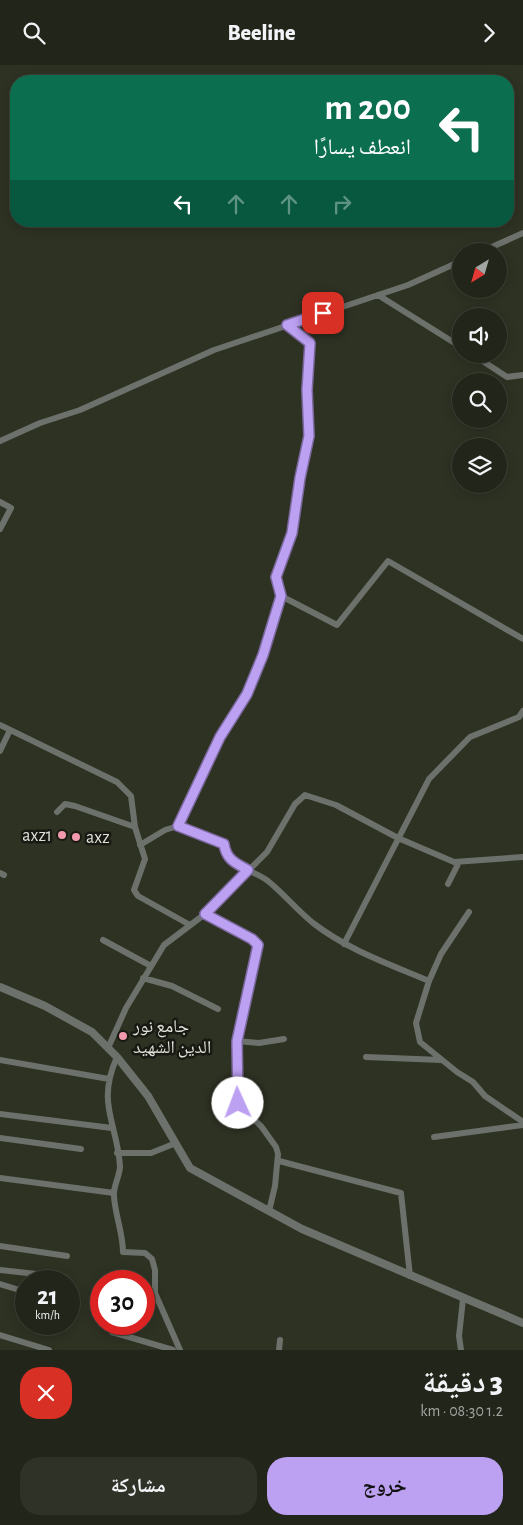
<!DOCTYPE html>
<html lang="ar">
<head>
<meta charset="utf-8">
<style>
  :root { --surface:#22261a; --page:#2e3227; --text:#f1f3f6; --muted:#a2a5a2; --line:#3f4339; --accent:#bca0f2 }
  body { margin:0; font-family:"Alegreya Sans","Noto Naskh Arabic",sans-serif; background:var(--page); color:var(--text); direction:rtl; height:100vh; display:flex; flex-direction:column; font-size:19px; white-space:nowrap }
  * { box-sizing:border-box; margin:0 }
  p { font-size:16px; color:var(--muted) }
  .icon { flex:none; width:28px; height:28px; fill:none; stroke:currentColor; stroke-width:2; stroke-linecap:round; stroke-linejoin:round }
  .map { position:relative; height:1285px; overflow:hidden; direction:ltr }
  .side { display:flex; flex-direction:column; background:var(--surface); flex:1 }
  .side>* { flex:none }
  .guide { position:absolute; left:10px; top:10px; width:504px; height:152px; border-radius:20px; box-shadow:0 2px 12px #0003,0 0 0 1px var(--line); direction:rtl; background:#0b6e4f; color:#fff; overflow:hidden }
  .needle { width:32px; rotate:217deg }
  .tools { position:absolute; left:452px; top:178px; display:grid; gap:10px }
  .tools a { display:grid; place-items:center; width:55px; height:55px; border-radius:50%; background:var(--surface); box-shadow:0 2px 12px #0003,0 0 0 1px var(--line); font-size:25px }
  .speed { position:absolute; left:15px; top:1205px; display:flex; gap:10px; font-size:25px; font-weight:700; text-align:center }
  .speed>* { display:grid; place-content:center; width:65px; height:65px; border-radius:50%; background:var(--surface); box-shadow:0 2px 12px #0003,0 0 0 1px var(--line); line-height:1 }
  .speed small { font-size:12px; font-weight:400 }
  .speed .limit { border:8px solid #d22; background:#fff; color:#111 }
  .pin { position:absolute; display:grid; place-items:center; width:42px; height:42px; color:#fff; margin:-21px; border-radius:10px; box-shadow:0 2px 8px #0006 }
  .me { position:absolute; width:55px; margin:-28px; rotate:358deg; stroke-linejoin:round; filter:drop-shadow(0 0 4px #0008) }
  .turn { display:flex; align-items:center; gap:18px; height:105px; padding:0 20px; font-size:22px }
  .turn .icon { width:65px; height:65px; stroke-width:2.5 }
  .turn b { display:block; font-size:35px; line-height:42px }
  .lanes { display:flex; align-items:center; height:48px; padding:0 20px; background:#0003; justify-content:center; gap:25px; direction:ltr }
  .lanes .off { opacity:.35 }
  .round { display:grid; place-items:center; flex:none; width:52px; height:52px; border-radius:20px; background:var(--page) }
  .overview { display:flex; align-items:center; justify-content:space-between; height:85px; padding:0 20px }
  h1 { font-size:30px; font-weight:800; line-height:38px }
  .primary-button { display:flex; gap:10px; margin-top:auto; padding:10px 20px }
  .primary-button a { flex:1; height:58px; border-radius:20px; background:var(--accent); color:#111; font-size:20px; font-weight:800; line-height:58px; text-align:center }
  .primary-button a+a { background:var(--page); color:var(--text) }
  header { display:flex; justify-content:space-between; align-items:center; height:65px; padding:0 20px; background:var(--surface); font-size:22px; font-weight:800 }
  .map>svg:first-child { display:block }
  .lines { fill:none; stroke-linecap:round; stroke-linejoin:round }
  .minor { stroke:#6c716b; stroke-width:6 }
  .tertiary { stroke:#6c716b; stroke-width:8 }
  .route-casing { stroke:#7a689d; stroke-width:12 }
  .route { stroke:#bca0f2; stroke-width:9 }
  .poi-dot { fill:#f29aad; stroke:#171912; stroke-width:2 }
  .labels { text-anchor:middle; stroke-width:5; stroke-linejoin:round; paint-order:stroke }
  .poi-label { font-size:18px; fill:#e0e2d9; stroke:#171912; text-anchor:start }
</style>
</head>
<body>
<header><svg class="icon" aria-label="forward" viewBox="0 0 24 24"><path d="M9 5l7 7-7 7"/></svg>Beeline<svg class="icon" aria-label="search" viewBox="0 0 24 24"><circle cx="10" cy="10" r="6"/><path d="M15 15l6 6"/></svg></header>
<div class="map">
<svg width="523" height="1285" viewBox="0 0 523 1285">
  <rect width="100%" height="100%" fill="#2e3223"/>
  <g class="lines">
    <path class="minor" d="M483 186 523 168
      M378 230 461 282
      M472 289 507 312 523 310
      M0 376 40 358 80 345 214 285 408 220 461 196
      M0 437 11 443 0 464
      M281 531 337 560 388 496 523 574
      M0 660 117 717 131 731 135 762 145 794 134 825 138 831 190 860
      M0 686 10 665
      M57 747 65 739 75 741 135 762
      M178 761 220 672 247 629 263 589 281 531 276 512 292 468 300 413 309 371 307 325 310 278 287 261
      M140 780 165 765 178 761 224 779C227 802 252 804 268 816 284 829 297 845 313 858 348 885 389 899 429 916L416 958 420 977 457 1007 473 1017 485 1031 523 1057
      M0 808 4 810
      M448 819 459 797
      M205 849 257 877 237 976V1032L242 1044 261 1061 276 1082 278 1089 275 1121 269 1146
      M103 875 151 901
      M344 879 429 714 470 672 519 652 523 646
      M143 913 172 921 218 944
      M429 916 441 889 469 847
      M237 976 259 978 284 974
      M108 983 126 943 164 880 205 849 267 787 295 739 305 730 336 740 398 773 454 797 523 792
      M117 992C96 1039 117 1057 120 1101 120 1111 113 1121 114 1131 115 1150 123 1168 123 1187L145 1188 152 1194 155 1205V1228L180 1285
      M366 992 441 995
      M0 995 109 1014
      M0 1049 112 1063
      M434 1072 523 1060
      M0 1073 81 1084
      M117 1088H151L176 1078
      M279 1096 401 1128 410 1211
      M0 1113 114 1128
      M0 1181 67 1191
      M0 1205 64 1212
      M0 1219 26 1227
      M112 1267 173 1285
      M0 1270 49 1285
      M279 1285 280 1275
      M461 1285 459 1271 463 1234"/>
    <path class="tertiary" d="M0 922 45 941 92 967 117 992 148 1031 190 1103 302 1164 523 1258"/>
  </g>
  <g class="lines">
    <g class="route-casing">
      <path id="route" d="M238 1038 237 976 258 880 252 874 205 849 248 805C235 798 226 794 224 779L178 761 220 672 247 629 263 590 281 531 276 512 292 468 300 413 309 371 307 325 310 278 287 260 323 248"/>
    </g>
    <use href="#route" class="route"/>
  </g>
  <g class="poi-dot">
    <circle cx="62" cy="770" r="5"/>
    <circle cx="76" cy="772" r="5"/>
    <circle cx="123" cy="971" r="5"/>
  </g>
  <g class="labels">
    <g class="poi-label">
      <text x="52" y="776" text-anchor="end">axz1</text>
      <text x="86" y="778">axz</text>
      <text x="133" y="967">جامع نور<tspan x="133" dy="21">الدين الشهيد</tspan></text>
    </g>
  </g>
</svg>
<div class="tools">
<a><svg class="needle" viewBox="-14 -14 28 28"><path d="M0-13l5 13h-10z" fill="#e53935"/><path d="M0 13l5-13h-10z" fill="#a2a5a2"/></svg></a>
<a><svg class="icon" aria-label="sound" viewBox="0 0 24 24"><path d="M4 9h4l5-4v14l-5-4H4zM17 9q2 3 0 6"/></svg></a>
<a><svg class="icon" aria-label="search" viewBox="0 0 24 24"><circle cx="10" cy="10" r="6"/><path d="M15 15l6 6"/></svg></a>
<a><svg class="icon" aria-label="layers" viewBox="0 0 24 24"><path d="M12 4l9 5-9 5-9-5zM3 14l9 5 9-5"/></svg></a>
</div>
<div class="speed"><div>21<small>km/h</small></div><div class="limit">30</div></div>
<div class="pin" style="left:323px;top:248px;background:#d93025"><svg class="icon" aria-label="arrive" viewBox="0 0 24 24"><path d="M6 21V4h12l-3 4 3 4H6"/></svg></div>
<svg class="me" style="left:238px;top:1038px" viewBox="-20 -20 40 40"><circle r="19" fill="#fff"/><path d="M0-13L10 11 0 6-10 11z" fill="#bca0f2"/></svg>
<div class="guide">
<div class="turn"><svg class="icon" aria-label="left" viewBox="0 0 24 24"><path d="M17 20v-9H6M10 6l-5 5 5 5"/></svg><div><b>200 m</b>انعطف يسارًا</div></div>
<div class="lanes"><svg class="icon" aria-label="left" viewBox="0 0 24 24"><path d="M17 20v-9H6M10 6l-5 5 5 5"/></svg><svg class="icon off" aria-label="ahead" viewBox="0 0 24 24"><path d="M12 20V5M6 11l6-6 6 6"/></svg><svg class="icon off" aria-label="ahead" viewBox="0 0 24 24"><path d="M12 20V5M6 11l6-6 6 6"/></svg><svg class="icon off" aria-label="right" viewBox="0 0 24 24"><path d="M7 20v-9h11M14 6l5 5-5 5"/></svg></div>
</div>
</div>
<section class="side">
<div class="overview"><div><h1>3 دقيقة</h1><p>1.2 km · 08:30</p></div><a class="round" style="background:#d93025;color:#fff"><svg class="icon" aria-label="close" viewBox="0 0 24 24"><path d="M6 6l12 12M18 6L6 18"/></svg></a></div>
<div class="primary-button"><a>خروج</a><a>مشاركة</a></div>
</section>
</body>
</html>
